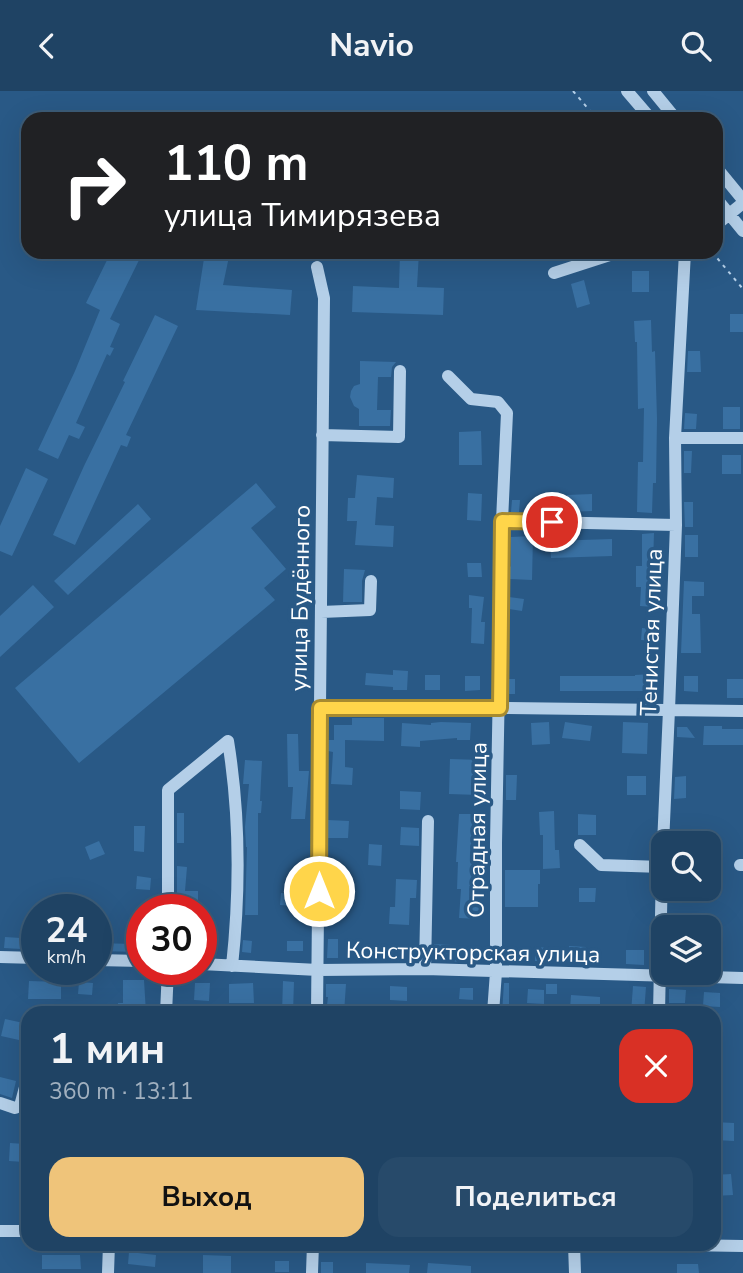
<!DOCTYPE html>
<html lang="ru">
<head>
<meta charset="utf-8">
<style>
  :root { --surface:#1f4364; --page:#274a6a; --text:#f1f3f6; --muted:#a1b0bf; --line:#3c5c78; --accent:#efc47a }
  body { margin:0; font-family:"Nunito Sans",sans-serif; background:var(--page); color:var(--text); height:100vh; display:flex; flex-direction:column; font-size:26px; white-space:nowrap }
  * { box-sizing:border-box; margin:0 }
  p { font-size:23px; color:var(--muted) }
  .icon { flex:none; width:38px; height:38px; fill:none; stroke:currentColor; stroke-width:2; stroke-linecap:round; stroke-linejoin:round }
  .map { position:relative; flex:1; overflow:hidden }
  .details { position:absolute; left:21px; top:915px; width:700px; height:245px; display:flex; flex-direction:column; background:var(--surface); border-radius:21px; box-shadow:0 7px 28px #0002,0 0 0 2px var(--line) }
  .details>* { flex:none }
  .top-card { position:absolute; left:21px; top:21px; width:702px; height:147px; border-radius:21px; box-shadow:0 7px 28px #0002,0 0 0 2px var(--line); background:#202124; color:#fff; overflow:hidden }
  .tools { position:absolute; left:651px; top:740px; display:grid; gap:14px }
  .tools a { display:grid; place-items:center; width:70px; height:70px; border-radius:14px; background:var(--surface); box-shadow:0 7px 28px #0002,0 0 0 2px var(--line); font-size:35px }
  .speed { position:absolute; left:21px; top:803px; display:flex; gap:14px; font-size:35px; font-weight:700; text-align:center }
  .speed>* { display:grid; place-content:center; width:91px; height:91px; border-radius:50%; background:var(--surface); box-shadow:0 7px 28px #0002,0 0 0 2px var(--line); line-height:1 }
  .speed small { font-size:18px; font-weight:400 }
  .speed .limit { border:10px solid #d22; background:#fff; color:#111 }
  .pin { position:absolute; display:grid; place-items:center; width:60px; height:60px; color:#fff; margin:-30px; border:4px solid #fff; border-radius:50%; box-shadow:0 2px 7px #0007 }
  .me { position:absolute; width:77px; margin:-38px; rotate:0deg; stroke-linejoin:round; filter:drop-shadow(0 0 5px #0008) }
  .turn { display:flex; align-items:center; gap:24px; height:147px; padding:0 28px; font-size:32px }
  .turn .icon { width:91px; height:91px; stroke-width:2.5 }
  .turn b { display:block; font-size:49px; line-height:60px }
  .round { display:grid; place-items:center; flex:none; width:74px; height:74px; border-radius:21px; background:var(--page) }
  .headline { display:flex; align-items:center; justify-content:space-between; height:119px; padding:0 28px }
  h1 { font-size:42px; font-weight:700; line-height:52px }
  .primary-button { display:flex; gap:14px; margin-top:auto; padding:14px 28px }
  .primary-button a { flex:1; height:80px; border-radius:21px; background:var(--accent); color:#111; font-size:28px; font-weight:700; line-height:80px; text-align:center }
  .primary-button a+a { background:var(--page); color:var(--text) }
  header { display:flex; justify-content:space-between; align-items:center; height:91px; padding:0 28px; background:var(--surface); font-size:32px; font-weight:700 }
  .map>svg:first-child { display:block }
  .building { fill:#3970a2 }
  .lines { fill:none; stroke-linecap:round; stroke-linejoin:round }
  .path { stroke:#b4cfe8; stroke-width:2; stroke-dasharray:3.5 5; stroke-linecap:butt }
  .minor { stroke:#b4cfe8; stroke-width:12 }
  .route-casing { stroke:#a68a30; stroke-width:18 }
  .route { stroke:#ffd54a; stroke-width:12 }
  .labels { text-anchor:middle; stroke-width:7; stroke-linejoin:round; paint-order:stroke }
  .street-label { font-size:23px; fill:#fff; stroke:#295986 }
</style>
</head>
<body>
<header><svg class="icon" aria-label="back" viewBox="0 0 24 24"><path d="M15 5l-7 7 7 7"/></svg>Navio<svg class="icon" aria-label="search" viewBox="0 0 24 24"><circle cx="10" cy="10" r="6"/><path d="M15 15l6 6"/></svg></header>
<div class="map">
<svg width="743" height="1182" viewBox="0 0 743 1182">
  <rect width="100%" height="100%" fill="#295986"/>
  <path class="building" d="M111 161H143L110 228 120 233 110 256 114 257 110 265 107 263 76 332 85 336 79 348 69 344 58 368 38 359 75 280 100 219 86 212Z
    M205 161H230L223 194 292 199 290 224 196 219Z
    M400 161H419L417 196 444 197 443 224 352 221 353 195 399 197Z
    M632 180H649V201H632Z
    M584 189 590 213 577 217 571 193Z
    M730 223H743V241H730Z
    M155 224 178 235 126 344 131 346 127 356 121 354 75 454 53 444 84 375 125 291 123 290Z
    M651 229 652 261 655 260 657 328 656 392H653L652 422 637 421 638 371H643L644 317 638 318 637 251H635L634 230Z
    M688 260H700L701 281H687Z
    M360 270 396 271 392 276 391 286H378L377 319H391L390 335H359V318L354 315 350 306 351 300 354 295 360 293Z
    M723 316H740V338H723Z
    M685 322 697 323 696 338H684Z
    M481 340 482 374H459V341Z
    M684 360H692L691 382H684Z
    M722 364H741V383H722Z
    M26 377 48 388 12 465 0 460V435Z
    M357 384 394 387 393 407 377 406 375 434 394 435 393 456 355 454 357 430H347L348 407H355Z
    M256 392 276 416 251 437 286 478 264 497 275 509 79 672 15 597Z
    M468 402 482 403 481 430 467 429Z
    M592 403V420L539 422V407L567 406V404Z
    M512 409H520L519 421H511Z
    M684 411H693V436H685Z
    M138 413 151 428 68 504 54 490Z
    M654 442 653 475H658V496H656L654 516 640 515 641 496H636V475H642V443Z
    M685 444H698V466H685Z
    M533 445 532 489 510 488V475L511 476V446Z
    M612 448V465L551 467 550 450Z
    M467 472H481L482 486H468Z
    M344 478 365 479 362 490V511H343Z
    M684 490 704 491V505H692V523H700L701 562H681Z
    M33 494 54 516 0 566V525Z
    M469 504 484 506 481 531H485L484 553 471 552 472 517H469Z
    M509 506 524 508 522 520 509 518Z
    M642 537 656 538 655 550 641 549Z
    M393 579 408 580 407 599H393V596L365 594 366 582 393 584Z
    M652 583V600H560V585H635V584Z
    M425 584H440V599H425Z
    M465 585H480V599L465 600Z
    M684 585H698V601L684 600Z
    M508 588H515V603H508Z
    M727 588H743V607H727Z
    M352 627H384V650L345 649V676L353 677 352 694 331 693 333 661 328 660V649H334V634H352Z
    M441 631 471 632 470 649H457V647L420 650V656L401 655 402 632 431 634V632Z
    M549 631 550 653 532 654 531 632Z
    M565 631 592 635 590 650 562 647Z
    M623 631 648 632 647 663 622 662Z
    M704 635H722V638H743V654H703Z
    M677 636H687L695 647 677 646Z
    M287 643H298L299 680H309L305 728H291L293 696H288Z
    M450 668 481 669 479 704 449 703Z
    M245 669 262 670 260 710H262L261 722H258V824H245L247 756H246L245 736 249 693H243Z
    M506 684H517L516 709H506Z
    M627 685H646V704H627Z
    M686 685V707L674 708 675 686Z
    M400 700 421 701 420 719 400 718Z
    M554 720 555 759H559L560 777 543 778V744H540L539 721Z
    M177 722H184V752H177Z
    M459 723H479L476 781H478L476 810 481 811 480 828 459 827 461 798H457L458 771H456Z
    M578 723 596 724V744H578Z
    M328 729 349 730 348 747H328Z
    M134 735H145L144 761 134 760Z
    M401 736 419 737V755L400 754Z
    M99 750 105 763 90 769 85 756Z
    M369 753 382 754 381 775 368 774Z
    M177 775 187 776 185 800H198V812H194V819H177Z
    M505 779H540V793H538V816H505Z
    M327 780 342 781 341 812H327Z
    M137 785 151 787 150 799 136 798Z
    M396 788 417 789 416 807H410L409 834 389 833 390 816H395Z
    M579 797H596L595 811H579Z
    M281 802 295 803 294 815 280 814Z
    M135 822H142V861L96 860V852L133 853Z
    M5 846 21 847V858L4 857Z
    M328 848H338V867H327Z
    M243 849 252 850 251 862 242 861Z
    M287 850H303V860H287Z
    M434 853 452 854V863H474V871L434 870Z
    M569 855 586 856 585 870 552 868V871L535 870V856L569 858Z
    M398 856 417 857 416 869 397 870Z
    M507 859H518V868H507Z
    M626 859H644V874L626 873Z
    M709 859 723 860 722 877H709Z
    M123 889H144L146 922H117L118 912H123Z
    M29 890 61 891V908H28Z
    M283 890 294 891 293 922H282Z
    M79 891 93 892 92 904 78 903Z
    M195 892H210L209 910 194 909Z
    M253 892 254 912H229V893Z
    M504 892H509V922H502Z
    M326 893H346L344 922H326L328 906H326Z
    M546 893H557V903H546Z
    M390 895 407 896V910L390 909Z
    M633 895 646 896 644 922H631Z
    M460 897H473V909L459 908Z
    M528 898 544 899V913L527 912Z
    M669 898 686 899 685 912H669Z
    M704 901 720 902V916L703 915Z
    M571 904 600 906V920L570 918Z
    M5 928 28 933V951L1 945Z
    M0 986 16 990 12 1007 0 1003Z
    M714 1031 734 1032V1050L714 1049Z
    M10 1052 25 1053 24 1071 9 1070Z
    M731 1083 733 1104 714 1105V1084Z
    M129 1161 156 1164 155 1176 128 1173Z
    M42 1164H80L81 1178H42Z
    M203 1164 231 1165V1182H203Z
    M275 1170H289V1181H275Z
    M321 1171H333V1182H321Z
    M366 1172 410 1174 409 1182H366Z
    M428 1172 471 1175V1182H427Z
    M677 1173H698L699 1182H677Z"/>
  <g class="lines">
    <path class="path" d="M573 0 597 28
      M712 161 743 198"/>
    <path class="minor" d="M627 0 651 28
      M653 0 676 28
      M716 76 743 109
      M716 107 743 140
      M716 134 743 112
      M317 176 324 207 317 922
      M554 182 619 161
      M448 285 471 308 498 311 507 322 502 430 496 752V881L493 922
      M322 344 399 346 400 280
      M675 347H743
      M502 430 676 434
      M321 521 370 519 371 490
      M320 617H500L743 620
      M580 754 601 774 662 776
      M740 774H743
      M168 819V699L228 650C240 724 240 801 232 875
      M0 866 37 867
      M96 869 142 870
      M201 873 318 879 425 878 743 887
      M425 878 428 730
      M166 922 168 878
      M659 922 662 776 669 619 676 434 675 347 685 161
      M0 1012 15 1017 20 1015 28 985
      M0 1140H28
      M574 1153 575 1182
      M623 1153 743 1155
      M108 1182 109 1153
      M312 1182 313 1153"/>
  </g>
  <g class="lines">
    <g class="route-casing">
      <path id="route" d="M319 800 320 617H500L502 430 552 431"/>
    </g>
    <use href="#route" class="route"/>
  </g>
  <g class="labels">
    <g class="street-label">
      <text transform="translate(300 507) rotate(-89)" y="8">улица Будённого</text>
      <text transform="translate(651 541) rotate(-88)" y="8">Тенистая улица</text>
      <text transform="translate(477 739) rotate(-89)" y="8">Отрадная улица</text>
      <text transform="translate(473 861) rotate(1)" y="8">Конструкторская улица</text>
    </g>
  </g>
</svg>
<div class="tools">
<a><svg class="icon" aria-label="search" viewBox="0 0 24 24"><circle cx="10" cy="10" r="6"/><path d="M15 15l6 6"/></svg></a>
<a><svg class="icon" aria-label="layers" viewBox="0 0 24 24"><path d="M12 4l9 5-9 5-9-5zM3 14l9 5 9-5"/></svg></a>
</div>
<div class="speed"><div>24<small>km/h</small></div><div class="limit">30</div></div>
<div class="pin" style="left:552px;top:431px;background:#d93025"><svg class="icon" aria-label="arrive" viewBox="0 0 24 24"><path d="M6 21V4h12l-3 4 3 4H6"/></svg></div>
<svg class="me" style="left:319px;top:800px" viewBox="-20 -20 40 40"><circle r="17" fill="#ffd54a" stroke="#fff" stroke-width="3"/><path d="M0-11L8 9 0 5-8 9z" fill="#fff"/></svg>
<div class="top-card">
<div class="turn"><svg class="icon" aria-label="right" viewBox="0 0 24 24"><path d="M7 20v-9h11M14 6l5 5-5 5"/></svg><div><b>110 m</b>улица Тимирязева</div></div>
</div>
<section class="details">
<div class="headline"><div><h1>1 мин</h1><p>360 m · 13:11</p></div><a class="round" style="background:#d93025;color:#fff"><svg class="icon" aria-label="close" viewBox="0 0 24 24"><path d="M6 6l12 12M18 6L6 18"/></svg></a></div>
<div class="primary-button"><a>Выход</a><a>Поделиться</a></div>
</section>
</div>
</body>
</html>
